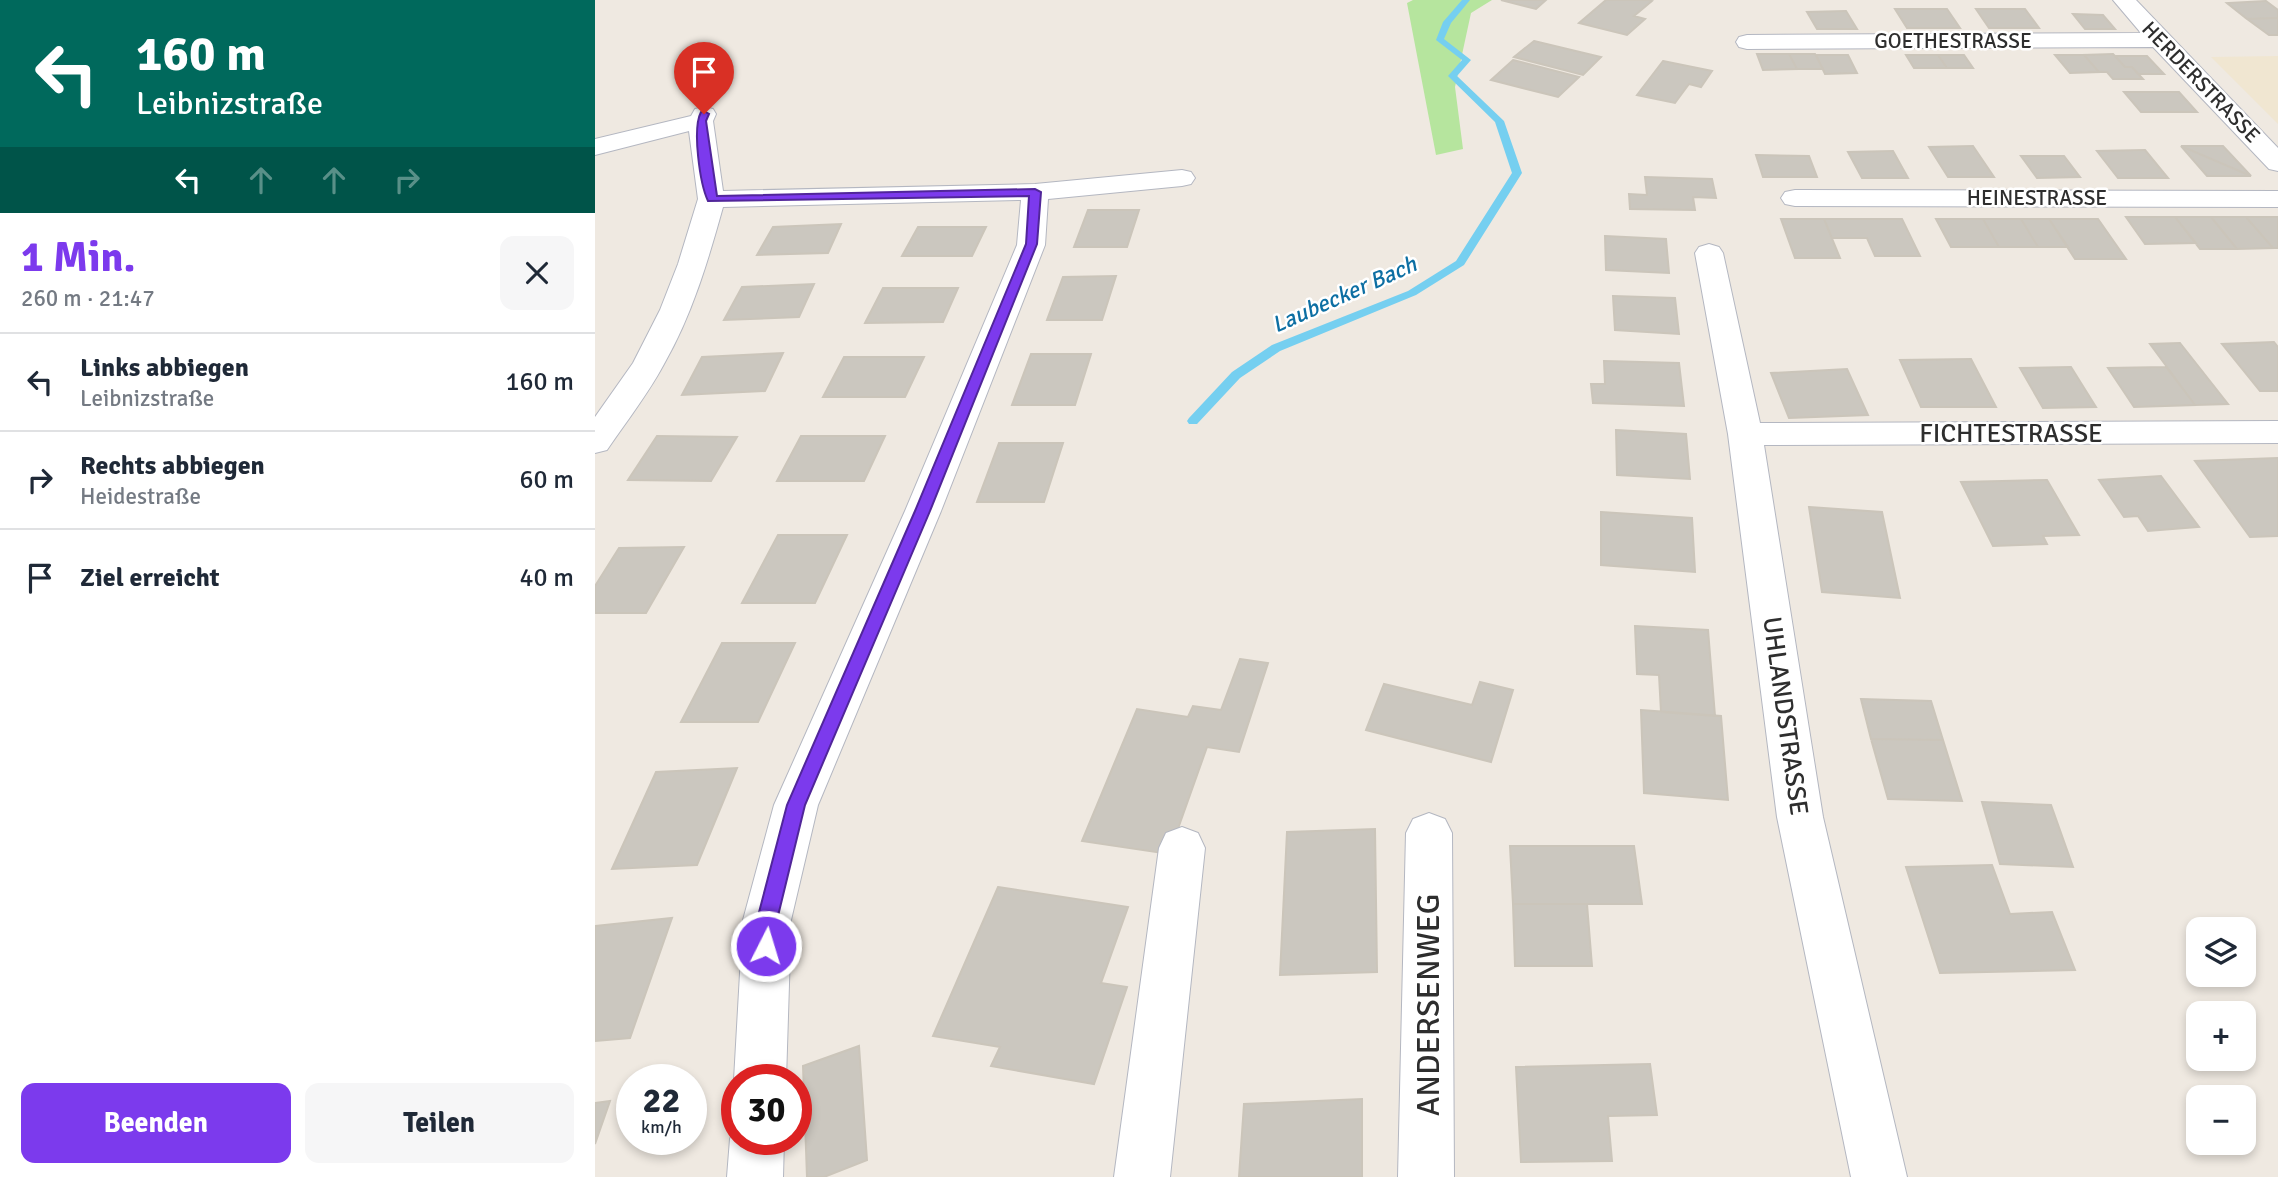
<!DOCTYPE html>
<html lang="de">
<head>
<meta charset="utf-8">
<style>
  :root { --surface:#fff; --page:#f6f6f7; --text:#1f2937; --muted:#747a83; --line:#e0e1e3; --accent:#7c3aed }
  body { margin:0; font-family:Signika,sans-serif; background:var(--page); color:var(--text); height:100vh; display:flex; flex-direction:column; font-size:26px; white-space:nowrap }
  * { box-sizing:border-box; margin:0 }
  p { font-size:23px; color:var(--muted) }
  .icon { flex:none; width:38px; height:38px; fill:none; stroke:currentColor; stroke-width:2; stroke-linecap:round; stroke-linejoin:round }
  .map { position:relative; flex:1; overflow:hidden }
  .panel { display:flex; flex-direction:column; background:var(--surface); width:595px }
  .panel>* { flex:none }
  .top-card { background:#00695c; color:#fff; overflow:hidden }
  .buttons { position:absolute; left:1591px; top:917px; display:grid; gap:14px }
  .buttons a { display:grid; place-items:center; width:70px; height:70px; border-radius:14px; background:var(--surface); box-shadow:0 4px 10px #0003; font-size:35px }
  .speed { position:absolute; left:21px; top:1064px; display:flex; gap:14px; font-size:35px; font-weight:700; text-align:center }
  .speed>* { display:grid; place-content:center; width:91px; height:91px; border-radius:50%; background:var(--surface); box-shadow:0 4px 10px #0003; line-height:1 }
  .speed small { font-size:18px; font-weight:400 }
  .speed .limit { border:10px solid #d22; background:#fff; color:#111 }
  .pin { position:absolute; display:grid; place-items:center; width:60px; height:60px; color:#fff; margin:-72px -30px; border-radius:50% 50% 50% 0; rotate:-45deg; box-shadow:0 0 7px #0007 }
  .pin .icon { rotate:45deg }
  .me { position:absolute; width:77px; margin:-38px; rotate:5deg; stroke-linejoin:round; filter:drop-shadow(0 0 5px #0008) }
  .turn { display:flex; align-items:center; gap:24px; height:147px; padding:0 21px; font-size:32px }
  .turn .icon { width:91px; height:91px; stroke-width:2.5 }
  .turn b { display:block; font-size:49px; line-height:60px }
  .lanes { display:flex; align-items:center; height:66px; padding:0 21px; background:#0003; justify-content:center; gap:35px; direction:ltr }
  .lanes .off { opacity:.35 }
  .round { display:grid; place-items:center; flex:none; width:74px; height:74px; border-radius:14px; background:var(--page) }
  .overview { display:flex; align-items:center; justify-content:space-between; height:119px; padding:0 21px }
  h1 { font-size:42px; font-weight:700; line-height:52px; color:var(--accent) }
  .primary-button { display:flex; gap:14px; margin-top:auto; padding:14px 21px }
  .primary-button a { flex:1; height:80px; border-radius:14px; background:var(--accent); color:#fff; font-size:28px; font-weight:700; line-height:80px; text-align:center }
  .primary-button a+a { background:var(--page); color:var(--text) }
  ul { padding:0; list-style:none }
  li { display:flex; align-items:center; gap:21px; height:98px; padding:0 21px; border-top:2px solid var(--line) }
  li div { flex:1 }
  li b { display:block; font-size:26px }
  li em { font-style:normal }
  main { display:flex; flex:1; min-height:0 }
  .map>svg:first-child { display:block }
  .education { fill:#f0e6d1 }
  .green { fill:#b6e59e }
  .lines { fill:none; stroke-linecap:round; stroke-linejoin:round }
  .stream { fill:#75cff0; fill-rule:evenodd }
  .building { fill:#cbc7bf; stroke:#cbc5ba; stroke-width:2 }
  .minor-casing { stroke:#b4b7c1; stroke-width:2 }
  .minor { fill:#fff; fill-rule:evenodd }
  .route { fill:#7c3aed; stroke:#51269a; stroke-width:2 }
  .labels { text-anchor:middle; stroke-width:5; stroke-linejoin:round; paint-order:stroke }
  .far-street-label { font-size:21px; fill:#2e2e2e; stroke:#fff }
  .far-water-label { font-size:23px; font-style:italic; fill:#0d6fa3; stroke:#fff }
  .street-label { font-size:26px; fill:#2e2e2e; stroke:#fff }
  .near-street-label { font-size:32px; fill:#2e2e2e; stroke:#fff }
</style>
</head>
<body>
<main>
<section class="panel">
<div class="top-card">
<div class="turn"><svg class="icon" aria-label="left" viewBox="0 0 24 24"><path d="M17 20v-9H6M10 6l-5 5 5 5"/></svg><div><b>160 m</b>Leibnizstraße</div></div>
<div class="lanes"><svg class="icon" aria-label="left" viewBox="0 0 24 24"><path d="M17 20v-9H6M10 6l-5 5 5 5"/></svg><svg class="icon off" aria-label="ahead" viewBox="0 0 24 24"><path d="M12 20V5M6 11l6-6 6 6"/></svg><svg class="icon off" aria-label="ahead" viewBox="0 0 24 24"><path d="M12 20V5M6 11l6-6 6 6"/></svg><svg class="icon off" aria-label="right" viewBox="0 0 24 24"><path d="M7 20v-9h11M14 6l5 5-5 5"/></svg></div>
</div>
<div class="overview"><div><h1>1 Min.</h1><p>260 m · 21:47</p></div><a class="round"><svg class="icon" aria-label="close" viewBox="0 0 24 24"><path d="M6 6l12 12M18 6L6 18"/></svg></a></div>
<ul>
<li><svg class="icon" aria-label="left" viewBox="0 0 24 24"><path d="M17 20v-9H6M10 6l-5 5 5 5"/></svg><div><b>Links abbiegen</b><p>Leibnizstraße</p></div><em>160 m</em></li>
<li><svg class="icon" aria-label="right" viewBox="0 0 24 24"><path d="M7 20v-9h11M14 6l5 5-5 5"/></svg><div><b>Rechts abbiegen</b><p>Heidestraße</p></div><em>60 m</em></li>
<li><svg class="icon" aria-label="arrive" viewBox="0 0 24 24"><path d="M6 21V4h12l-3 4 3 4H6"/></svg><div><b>Ziel erreicht</b></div><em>40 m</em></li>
</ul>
<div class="primary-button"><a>Beenden</a><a>Teilen</a></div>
</section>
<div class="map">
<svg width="1683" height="1177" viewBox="0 0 1683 1177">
  <rect width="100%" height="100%" fill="#efe9e1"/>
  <path class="education" d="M1683 56V124L1616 57Z"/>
  <path class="green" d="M818 0H897L876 13 860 87 868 149 841 155 812 3Z"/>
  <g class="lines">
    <path class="stream" d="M867 0H875L856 23 849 39 876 60 862 76 909 121 927 173 869 265 821 295 685 351 645 378 602 424H594L592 421 594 418 637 372 677 345 813 291 861 261 917 173 900 122 853 76 867 60 841 40 848 22Z"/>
  </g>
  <path class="building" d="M906 0H951L941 9Z
    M1011 0H1054L1057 1 1039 16 1050 19 1032 35 984 23Z
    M1671 1 1683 10V18L1652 19 1632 3Z
    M1300 9H1352L1365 28H1312Z
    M1381 9H1430L1444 28H1394Z
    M1251 11 1262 29H1222L1212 12Z
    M1478 14 1508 15 1520 29H1490Z
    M1683 18V35H1674L1652 19Z
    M939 41 1006 57 988 75 919 57Z
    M1162 54H1194L1202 69 1168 70Z
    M1194 54H1220L1228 69H1202Z
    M1518 54 1530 67H1537L1548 79H1518L1512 72H1504L1489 55Z
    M1221 55H1253L1262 73 1230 74Z
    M1311 55H1343L1352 68H1319Z
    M1343 55H1369L1378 68H1352Z
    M1460 55H1489L1504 72 1475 73Z
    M1520 56H1552L1569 74H1543L1537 67H1530Z
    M918 60 984 77 963 97 896 80Z
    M1068 61 1117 71 1106 87 1094 84 1080 103 1042 95Z
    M1529 92H1584L1602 112H1546Z
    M1378 146 1399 177H1353L1334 147Z
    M1586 146H1628L1656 176Z
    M1586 146 1656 176H1612Z
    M1550 150 1573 178H1523L1502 151Z
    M1298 151 1313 178H1267L1253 152Z
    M1161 155 1214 156 1222 177H1168Z
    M1426 156H1469L1485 177 1442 178Z
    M1050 177 1117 179 1121 198 1098 197 1100 210 1035 209 1034 194 1052 195Z
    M493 210H544L532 247H479Z
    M1531 217H1580L1601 243 1550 244Z
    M1580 217H1616L1642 249H1605Z
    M1616 217H1651L1678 248 1642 249Z
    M1651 217H1683V248H1678Z
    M1186 219H1229L1245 258H1200Z
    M1229 219H1307L1325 256H1280L1272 238H1237Z
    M1341 219H1388L1404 247H1356Z
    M1388 219H1426L1443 247H1404Z
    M1426 219H1454L1473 247H1443Z
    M1454 219H1503L1531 259H1480Z
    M246 224 233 253 162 255 178 227Z
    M323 227H391L377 256H307Z
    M1010 236 1071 239 1074 273 1011 270Z
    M521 276 507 320H452L468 277Z
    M219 284 204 317 129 320 147 287Z
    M288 288H363L348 322 270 323Z
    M1018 296 1080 298 1084 334 1020 330Z
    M1679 342 1683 347V391H1665L1627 344Z
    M1585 343 1633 404 1600 405 1555 344Z
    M188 353 170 391 87 395 107 357Z
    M436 354H496L480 405H417Z
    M249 357H329L310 397H228Z
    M1376 359 1401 407H1326L1305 360Z
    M1009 361 1084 363 1089 406 998 403 996 384H1010Z
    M1476 367 1501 407 1448 408 1425 368Z
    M1571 367 1600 405 1539 407 1513 368Z
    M1252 369 1273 415 1194 418 1176 373Z
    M1021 430 1091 434 1095 479 1022 475Z
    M62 436 142 437 116 481 33 480Z
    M206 436H290L269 481H182Z
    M404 443H468L449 502H382Z
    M1683 458V536L1655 537 1600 461Z
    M1566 476 1604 527 1553 531 1543 516 1529 517 1504 480Z
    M1452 480 1484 535 1448 536 1452 544 1398 546 1366 482Z
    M1214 507 1287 512 1305 598 1227 592Z
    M1006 512 1097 518 1100 572 1006 565Z
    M183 535H252L220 603H147Z
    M89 547 51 613H0V586L24 548Z
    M1040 626 1113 630 1120 716 1066 712 1064 675 1042 674Z
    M127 643H200L163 722H86Z
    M645 659 673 663 644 752 612 747 574 854 487 841 542 709 593 717 598 706 626 710Z
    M885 682 918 690 896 762 771 730 789 684 877 705Z
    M1266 699 1336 701 1348 740 1276 739Z
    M1046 710 1126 716 1133 800 1049 793Z
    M1276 739 1348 740 1367 801 1293 799Z
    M142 768 102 865 17 869 61 772Z
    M1387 802 1456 805 1478 867 1405 864Z
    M780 829 782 972 685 975 692 832Z
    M915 846H1039L1047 904H918Z
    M1397 865 1415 914 1457 912 1480 970 1345 973 1311 867Z
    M403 887 533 907 506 983 532 987 499 1084 396 1066 405 1047 338 1036Z
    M918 904H992L997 966H920Z
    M77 918 35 1038 0 1041V926Z
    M264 1046 272 1160 229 1177H212L208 1066Z
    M1055 1064 1062 1115 1013 1116 1017 1161 926 1162 921 1067Z
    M767 1099V1177H644L649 1104Z
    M15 1101 0 1144V1103Z"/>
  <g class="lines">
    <g class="minor-casing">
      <path id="minor" d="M1518 0H1541L1683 148V171L1674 169 1558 47 1152 49 1144 47 1141 42 1144 37 1152 35 1546 33Z
        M109 107 118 109 121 114 118 121 128 191 440 184 587 170 596 172 600 178 596 184 587 186 453 199 450 245 346 511 223 805 196 920 191 1080H142V1088L139 1080 148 920 179 805 310 511 422 245 426 200 128 207C113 261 97 315 69 364 53 394 31 422 12 450L0 453V417L38 363 65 310 83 264 103 199 94 131 0 155V139L96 116 100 109Z
        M1200 190 1683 191V207L1200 206 1190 204 1186 198 1190 192Z
        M1114 244 1124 247 1128 253 1165 423 1683 421V443L1169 445 1228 817 1312 1177H1256L1182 817 1133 434 1100 253 1104 247Z
        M834 813 850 819 857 833 859 1177H803L811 833 818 819Z
        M587 827 603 833 610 848 575 1177H519L564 848 571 833Z
        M142 1122V1139H189L188 1177H132L135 1139Z"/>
    </g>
    <use href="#minor" class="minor"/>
  </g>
  <path class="route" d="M109 111 114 114 111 121 122 196 440 189 446 192 442 244 335 511 210 805 182 920 181 946 178 953 171 956 163 953 161 946 162 920 192 805 320 511 431 244 434 196 113 201C105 184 97 129 106 112Z"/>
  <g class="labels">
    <g class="far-street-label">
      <text x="1358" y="48">GOETHESTRASSE</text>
      <text transform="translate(1606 82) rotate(46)" y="7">HERDERSTRASSE</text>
      <text x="1442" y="205">HEINESTRASSE</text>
    </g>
    <g class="far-water-label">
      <text transform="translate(749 294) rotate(-24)" y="8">Laubecker Bach</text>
    </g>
    <g class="street-label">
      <text x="1416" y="442">FICHTESTRASSE</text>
      <text transform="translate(1191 716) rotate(82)" y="9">UHLANDSTRASSE</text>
    </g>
    <g class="near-street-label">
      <text transform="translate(833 1005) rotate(-90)" y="11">ANDERSENWEG</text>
    </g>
  </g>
</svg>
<div class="buttons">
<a><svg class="icon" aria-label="layers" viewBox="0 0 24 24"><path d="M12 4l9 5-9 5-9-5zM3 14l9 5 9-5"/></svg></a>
<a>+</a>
<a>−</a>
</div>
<div class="speed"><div>22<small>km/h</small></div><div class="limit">30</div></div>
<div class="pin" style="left:109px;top:114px;background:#d93025"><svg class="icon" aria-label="arrive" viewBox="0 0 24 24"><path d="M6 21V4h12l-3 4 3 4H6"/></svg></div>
<svg class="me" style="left:171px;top:946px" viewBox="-20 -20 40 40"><circle r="17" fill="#7c3aed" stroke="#fff" stroke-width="3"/><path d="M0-11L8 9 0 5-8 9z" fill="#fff"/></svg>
</div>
</main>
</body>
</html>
